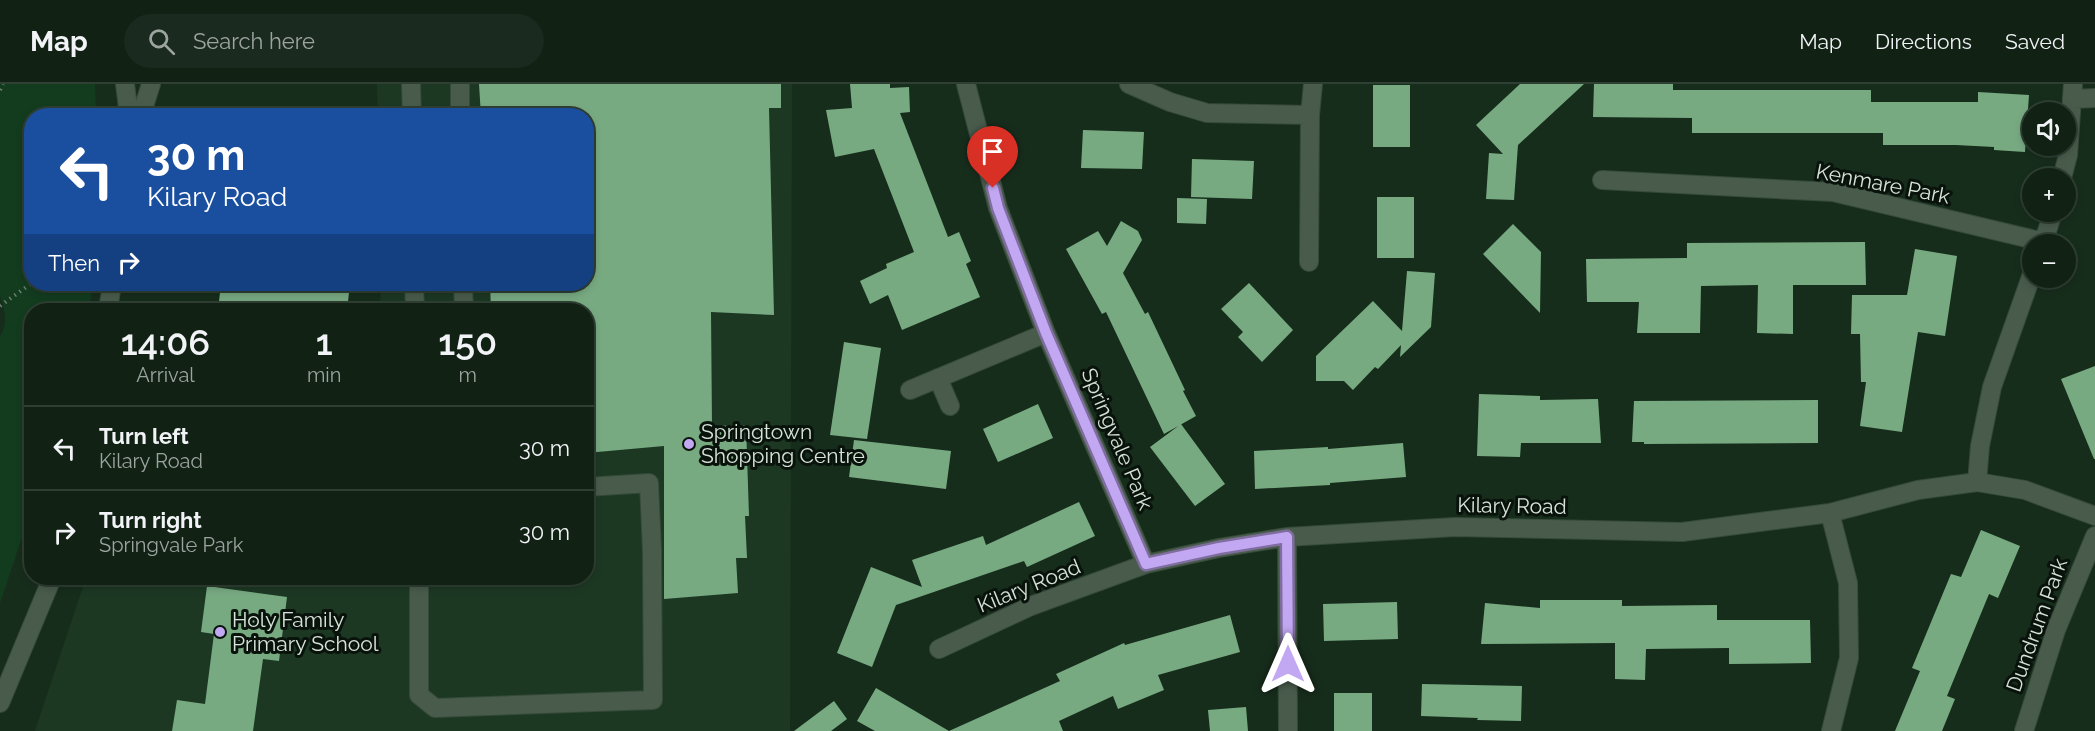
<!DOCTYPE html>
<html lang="en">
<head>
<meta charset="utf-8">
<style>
  :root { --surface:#112215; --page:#1a2a1e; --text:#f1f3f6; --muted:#9ca4a0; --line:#303f34 }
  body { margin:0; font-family:Raleway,sans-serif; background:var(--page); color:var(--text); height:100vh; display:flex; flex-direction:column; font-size:22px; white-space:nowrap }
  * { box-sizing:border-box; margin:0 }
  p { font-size:20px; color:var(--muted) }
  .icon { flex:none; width:33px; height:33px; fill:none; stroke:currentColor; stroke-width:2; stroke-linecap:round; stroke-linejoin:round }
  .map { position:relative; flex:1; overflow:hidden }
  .drawer { position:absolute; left:24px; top:219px; width:570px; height:282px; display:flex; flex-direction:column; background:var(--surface); border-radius:24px; box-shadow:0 3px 9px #0003,0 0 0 2px var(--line) }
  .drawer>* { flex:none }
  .top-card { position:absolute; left:24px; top:24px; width:570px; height:183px; border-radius:24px; box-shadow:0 3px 9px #0003,0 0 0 2px var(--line); background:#1a4fa0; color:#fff; overflow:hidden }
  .buttons { position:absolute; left:2022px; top:18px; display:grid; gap:12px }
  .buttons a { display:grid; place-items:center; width:54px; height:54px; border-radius:50%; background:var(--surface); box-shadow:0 3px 9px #0003,0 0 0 2px var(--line); font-size:30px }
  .pin { position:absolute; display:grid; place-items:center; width:51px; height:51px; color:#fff; margin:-62px -26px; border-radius:50% 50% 50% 0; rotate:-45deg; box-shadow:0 0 6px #0007 }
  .pin .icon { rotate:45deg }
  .me { position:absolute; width:66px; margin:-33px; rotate:0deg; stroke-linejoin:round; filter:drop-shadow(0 0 4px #0008) }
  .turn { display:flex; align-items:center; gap:21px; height:126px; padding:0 24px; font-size:27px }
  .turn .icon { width:78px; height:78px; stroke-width:2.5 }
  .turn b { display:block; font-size:42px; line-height:51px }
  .then { display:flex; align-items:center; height:57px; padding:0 24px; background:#0003; gap:12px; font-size:22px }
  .eta { display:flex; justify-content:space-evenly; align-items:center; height:102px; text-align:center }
  .eta b { font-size:36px; font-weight:600; line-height:42px }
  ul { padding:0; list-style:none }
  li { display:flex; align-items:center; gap:18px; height:84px; padding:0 24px; border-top:2px solid var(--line) }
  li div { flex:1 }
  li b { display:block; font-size:22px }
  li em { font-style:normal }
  header { display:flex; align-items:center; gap:36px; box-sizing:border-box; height:84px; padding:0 30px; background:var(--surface); border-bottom:2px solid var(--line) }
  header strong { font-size:28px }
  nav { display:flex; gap:33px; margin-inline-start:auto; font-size:21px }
  .search { width:420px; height:54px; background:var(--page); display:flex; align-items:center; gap:15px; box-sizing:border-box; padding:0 21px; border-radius:33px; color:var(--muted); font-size:22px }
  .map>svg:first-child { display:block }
  .built { fill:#1c3823 }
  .green { fill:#133c1f }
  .building { fill:#78aa82 }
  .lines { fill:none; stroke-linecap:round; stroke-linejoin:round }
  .minor-casing { stroke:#364a3a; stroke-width:20 }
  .path { stroke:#6d7f71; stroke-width:4; stroke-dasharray:1.5 4.5; stroke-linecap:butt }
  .minor { stroke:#495c4c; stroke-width:18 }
  .route-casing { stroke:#7e6d9d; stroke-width:15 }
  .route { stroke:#c2a8f2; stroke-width:10 }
  .poi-dot { fill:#c2a8f2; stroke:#09130b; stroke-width:2 }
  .labels { text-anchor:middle; stroke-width:6; stroke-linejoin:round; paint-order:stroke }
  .street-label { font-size:21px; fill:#d6e3d8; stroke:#09130b }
  .poi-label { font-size:21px; fill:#d6e3d8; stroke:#09130b; text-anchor:start }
</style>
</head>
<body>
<header>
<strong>Map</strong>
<div class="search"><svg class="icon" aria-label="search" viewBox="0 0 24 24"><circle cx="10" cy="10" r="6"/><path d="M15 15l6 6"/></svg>Search here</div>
<nav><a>Map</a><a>Directions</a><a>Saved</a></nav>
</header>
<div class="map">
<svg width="2095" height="647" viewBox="0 0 2095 647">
  <rect width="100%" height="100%" fill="#172d1c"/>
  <path class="built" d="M377 0H792L790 647H35L86 494H586V226H381L380 200H586V32L378 31Z"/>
  <path class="green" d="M0 0H95L96 31 32 32V200H93L89 226H32L31 445 21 456 0 519V253C8 239 5 226 0 212Z"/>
  <path class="building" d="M479 0H781V24H769L774 231 711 228 712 342 746 341 749 432H745L747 474H736L738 509 664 515V362L586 369V226H491L490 200H586V32H481Z
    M850 0H890V4L909 3 910 28 900 29 948 153 959 148 971 177 966 180 980 213 902 246 888 211 870 220 860 197 887 184 886 180 914 168 874 65 835 73 826 26 852 24Z
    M1520 0H1584L1518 61 1514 116 1486 115 1489 69 1503 70 1476 41Z
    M1594 0H1673V6H1871V18H1978V8L2029 11 2025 68 1994 66V63L1956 61H1883V49H1692V34L1593 33Z
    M1373 1H1410V63H1373Z
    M1083 46 1144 48 1142 85 1081 84Z
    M1192 75 1254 77 1252 115 1191 113Z
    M1377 113H1414V174H1377Z
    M1177 114 1207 115 1206 140 1177 139Z
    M1121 137 1138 147 1142 156 1123 189 1145 230 1148 228 1185 306 1183 307 1196 332 1164 350 1106 228 1102 230 1066 165 1098 147 1107 162Z
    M1513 140 1541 168 1540 229 1483 170Z
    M1865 158 1866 201H1793V250L1757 249 1758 201 1701 202 1700 249H1637L1639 218H1587L1586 175 1687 174V159Z
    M1915 165 1957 172 1945 252 1918 248 1902 348 1860 342 1866 298H1861L1860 250H1851L1852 211H1907Z
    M1407 187 1435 189 1431 243 1400 273 1401 261 1378 285 1375 283 1353 306 1344 297H1316V272L1373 217 1402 247Z
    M1249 199 1293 246 1262 278 1238 253 1243 248 1221 225Z
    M221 200H350L347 226H218Z
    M844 258 881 264 867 355 830 351Z
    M2095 282V375H2094L2061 295Z
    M1479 310 1540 312V316L1598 315 1601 359H1521L1520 373 1477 372Z
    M1818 316V359L1644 360V358H1632L1634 317Z
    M1038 320 1053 354 998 378 983 345Z
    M1181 340 1225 400 1195 422 1150 363Z
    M854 356 951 367 946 405 849 393Z
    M1403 359 1406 393 1330 399V401L1255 405 1254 367 1328 363V365Z
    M1079 418 1095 452 1027 483 1024 477 896 521 872 583 837 569 871 483 922 503 912 476 983 452 986 461Z
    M1981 446 2020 462 1998 514 1989 510 1947 612 1955 615 1942 647H1895L1920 587 1912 584 1951 490 1961 493Z
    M207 502 287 513 279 577 263 575 253 647H172L177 616 205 620 214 550 201 548Z
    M1540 516H1622V522L1717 521V536H1810L1811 579 1729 580V564L1646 565 1645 596 1615 595V559L1481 560 1485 519 1540 524Z
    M1397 518 1398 555 1324 557 1323 520Z
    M1230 531 1240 568 1158 591 1164 606 1118 625 1113 612 1059 637 1063 647H875L857 637 876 604 949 647 1060 597 1056 590 1124 559 1125 561Z
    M1422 600 1522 602 1521 637 1477 636 1478 634 1421 632Z
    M1334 609H1372V647H1334Z
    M834 617 847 635 831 647H794Z
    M1246 623 1248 647H1210L1208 626Z"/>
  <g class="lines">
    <g class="minor-casing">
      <path id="minor" d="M125 0 129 32
        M411 0 412 32
        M460 0V32
        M966 0 998 124 1046 249 1146 480
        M1129 0 1170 18 1207 29 1310 31 1313 0
        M2073 15 2095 14
        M141 32 151 0
        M2062 94 2068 71 2073 0
        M1602 96 1833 108 2044 158
        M2043 160 2053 128
        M1309 178 1310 31
        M414 200 415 226
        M463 200 464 226
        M108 226 112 200
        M938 294 950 322
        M910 306 1046 249
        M1977 398 1980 362 1992 303 2032 190
        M1830 429 1848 499 1849 574 1831 647
        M1287 453 1288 647
        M419 494V611L435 624 653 616 652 467 649 399 586 403
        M939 565 1031 522 1146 480 1219 464 1287 453 1455 443 1682 448 1830 429 1918 406 1977 398 2025 406 2095 432
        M0 619 52 494
        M2024 647 2056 546 2095 452"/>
    </g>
    <path class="path" d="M0 6 3 0
      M0 222 32 199"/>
    <use href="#minor" class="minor"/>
  </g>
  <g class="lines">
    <g class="route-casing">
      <path id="route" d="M993 104 998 124 1046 249 1146 480 1219 464 1287 453 1288 580"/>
    </g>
    <use href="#route" class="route"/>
  </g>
  <g class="poi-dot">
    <circle cx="689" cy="360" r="6"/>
    <circle cx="220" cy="548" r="6"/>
  </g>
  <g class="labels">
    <g class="street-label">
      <text transform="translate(1883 100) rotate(11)" y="7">Kenmare Park</text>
      <text transform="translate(1117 355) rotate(67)" y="7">Springvale Park</text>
      <text transform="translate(1512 422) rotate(1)" y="7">Kilary Road</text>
      <text transform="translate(1029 502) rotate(-22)" y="7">Kilary Road</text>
      <text transform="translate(2037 541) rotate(-70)" y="7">Dundrum Park</text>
    </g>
    <g class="poi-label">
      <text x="701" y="355">Springtown<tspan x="701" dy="24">Shopping Centre</tspan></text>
      <text x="232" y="543">Holy Family<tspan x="232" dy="24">Primary School</tspan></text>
    </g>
  </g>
</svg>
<div class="buttons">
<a><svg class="icon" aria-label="sound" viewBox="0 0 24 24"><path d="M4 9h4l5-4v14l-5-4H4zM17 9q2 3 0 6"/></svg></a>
<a>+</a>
<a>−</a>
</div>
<div class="pin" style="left:993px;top:104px;background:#d93025"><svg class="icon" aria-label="arrive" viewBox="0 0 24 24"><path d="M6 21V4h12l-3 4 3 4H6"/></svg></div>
<svg class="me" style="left:1288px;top:580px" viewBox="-20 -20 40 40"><path d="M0-17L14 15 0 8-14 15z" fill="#c2a8f2" stroke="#fff" stroke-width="4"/></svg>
<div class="top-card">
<div class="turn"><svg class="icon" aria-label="left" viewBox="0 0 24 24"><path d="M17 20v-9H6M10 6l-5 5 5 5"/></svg><div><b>30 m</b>Kilary Road</div></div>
<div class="then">Then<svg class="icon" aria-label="right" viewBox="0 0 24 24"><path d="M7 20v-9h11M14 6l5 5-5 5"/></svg></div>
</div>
<section class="drawer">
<div class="eta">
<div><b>14:06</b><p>Arrival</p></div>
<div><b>1</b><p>min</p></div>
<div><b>150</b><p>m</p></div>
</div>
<ul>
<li><svg class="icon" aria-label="left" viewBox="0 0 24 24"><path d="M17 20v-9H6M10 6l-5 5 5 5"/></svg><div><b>Turn left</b><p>Kilary Road</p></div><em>30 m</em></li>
<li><svg class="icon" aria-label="right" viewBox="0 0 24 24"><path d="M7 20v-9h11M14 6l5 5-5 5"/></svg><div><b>Turn right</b><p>Springvale Park</p></div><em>30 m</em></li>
</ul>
</section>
</div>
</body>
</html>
